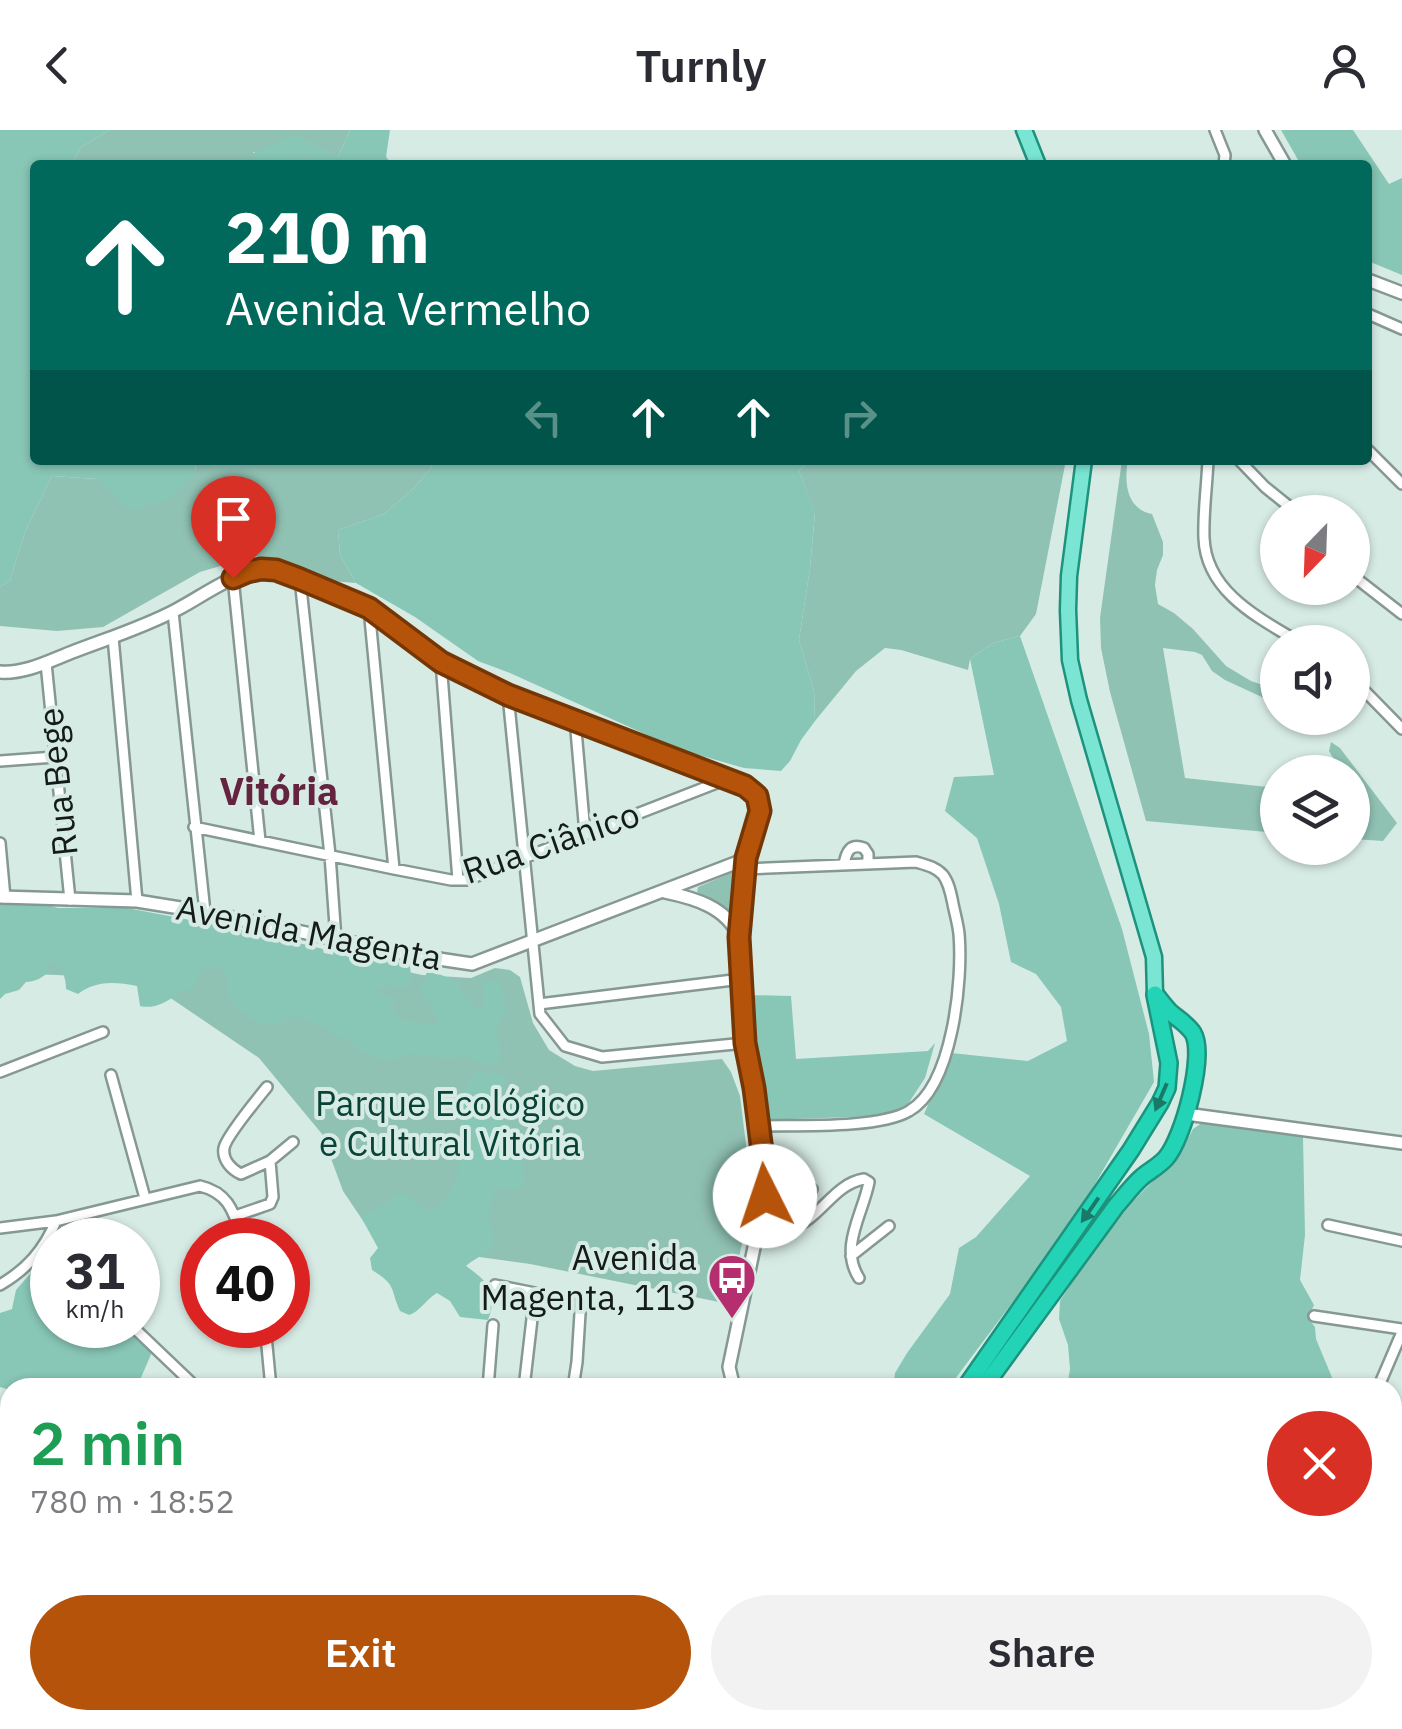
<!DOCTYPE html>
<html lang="en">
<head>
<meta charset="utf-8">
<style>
  :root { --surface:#fff; --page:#f2f2f3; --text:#2b2b33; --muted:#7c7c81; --accent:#b45309 }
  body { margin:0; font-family:"IBM Plex Sans",sans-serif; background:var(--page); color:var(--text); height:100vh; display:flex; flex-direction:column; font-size:38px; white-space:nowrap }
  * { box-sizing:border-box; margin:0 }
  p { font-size:32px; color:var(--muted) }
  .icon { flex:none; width:55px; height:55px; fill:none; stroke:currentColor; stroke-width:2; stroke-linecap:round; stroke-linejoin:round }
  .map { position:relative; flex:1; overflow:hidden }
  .drawer { position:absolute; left:0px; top:1248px; width:1402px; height:352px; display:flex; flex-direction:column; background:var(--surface); border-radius:30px 30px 0 0; box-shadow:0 2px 8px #0004 }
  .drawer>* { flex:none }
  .banner { position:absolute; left:30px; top:30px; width:1342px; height:305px; border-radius:10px; box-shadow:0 2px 8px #0004; background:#00695c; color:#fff; overflow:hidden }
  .needle { width:65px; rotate:203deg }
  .buttons { position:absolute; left:1260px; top:365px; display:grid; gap:20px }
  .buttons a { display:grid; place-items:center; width:110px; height:110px; border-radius:50%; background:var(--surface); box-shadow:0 2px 8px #0004; font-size:50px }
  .speed { position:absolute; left:30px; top:1088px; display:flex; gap:20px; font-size:50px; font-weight:700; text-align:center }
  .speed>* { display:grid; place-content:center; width:130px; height:130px; border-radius:50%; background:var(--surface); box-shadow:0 2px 8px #0004; line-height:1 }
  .speed small { font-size:25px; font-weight:400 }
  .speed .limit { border:15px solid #d22; background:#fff; color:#111 }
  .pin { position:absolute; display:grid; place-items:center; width:85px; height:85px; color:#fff; margin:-102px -42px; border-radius:50% 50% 50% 0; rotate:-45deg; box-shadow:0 0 10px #0007 }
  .pin .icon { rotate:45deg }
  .me { position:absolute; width:110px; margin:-55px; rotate:356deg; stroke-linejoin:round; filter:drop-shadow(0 0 8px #0008) }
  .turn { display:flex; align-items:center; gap:35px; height:210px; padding:0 30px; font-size:45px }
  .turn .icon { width:130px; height:130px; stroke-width:2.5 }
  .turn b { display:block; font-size:70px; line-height:85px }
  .lanes { display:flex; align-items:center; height:95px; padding:0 30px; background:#0003; justify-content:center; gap:50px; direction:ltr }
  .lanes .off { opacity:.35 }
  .round { display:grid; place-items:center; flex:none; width:105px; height:105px; border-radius:52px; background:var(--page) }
  .head { display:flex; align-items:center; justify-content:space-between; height:170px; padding:0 30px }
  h1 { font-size:60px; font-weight:600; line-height:75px; color:#1e9e55 }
  .button { display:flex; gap:20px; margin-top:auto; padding:20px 30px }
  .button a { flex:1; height:115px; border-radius:60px; background:var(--accent); color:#fff; font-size:40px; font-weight:600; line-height:115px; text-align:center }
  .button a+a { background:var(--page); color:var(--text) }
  header { display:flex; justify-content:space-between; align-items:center; height:130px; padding:0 30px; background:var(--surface); font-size:45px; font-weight:600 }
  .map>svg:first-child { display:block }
  .green { fill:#90c2b4 }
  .forest { fill:#88c6b6 }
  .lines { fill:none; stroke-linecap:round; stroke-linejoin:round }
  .street-casing { stroke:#869893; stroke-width:14 }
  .secondary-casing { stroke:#869893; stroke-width:16 }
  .primary-casing { stroke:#1d937e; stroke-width:19 }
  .highway-casing { stroke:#1d937e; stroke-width:20 }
  .street { stroke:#fff; stroke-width:9 }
  .secondary { stroke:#fff; stroke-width:11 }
  .primary { stroke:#7ae5d3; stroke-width:14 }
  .highway { stroke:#22d4b5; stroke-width:15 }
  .oneway { fill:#1b7867 }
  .route-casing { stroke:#753606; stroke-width:25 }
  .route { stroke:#b45309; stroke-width:18 }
  .labels { text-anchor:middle; stroke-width:8; stroke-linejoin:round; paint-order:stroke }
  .street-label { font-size:35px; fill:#141b19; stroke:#d7ebe5 }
  .park-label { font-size:35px; fill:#094237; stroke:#d7ebe5 }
  .poi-label { font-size:35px; fill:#141b19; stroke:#d7ebe5; text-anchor:end }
  .neighbourhood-label { font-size:38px; font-weight:bold; fill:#64233f; stroke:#d7ebe5 }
</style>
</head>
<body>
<header><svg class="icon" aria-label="back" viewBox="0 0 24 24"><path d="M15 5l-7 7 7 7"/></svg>Turnly<svg class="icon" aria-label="person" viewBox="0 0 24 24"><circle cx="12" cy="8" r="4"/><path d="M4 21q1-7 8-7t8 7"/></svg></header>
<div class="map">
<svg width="1402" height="1599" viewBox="0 0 1402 1599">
  <rect width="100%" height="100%" fill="#d7ebe5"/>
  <path class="green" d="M110 0H350L338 27 253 22V35H71L81 17Z
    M195 330H426L432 337 414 358 384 384 338 400 340 425 356 453 330 451 294 435 254 426 200 442 103 497 57 501 0 496V457L10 450 25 402 52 346 97 349 196 342Z
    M809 330H1066L1036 484 1020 506 993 513 970 529 968 540 901 520 885 518 856 541 815 591 814 561 799 510 810 438 815 383 799 341Z
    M1122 330H1128C1124 352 1126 379 1152 384L1163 412V425L1157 440 1155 455 1158 474 1174 483 1193 499 1226 536 1251 551 1277 560V574L1225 550 1212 541 1202 525 1195 522 1163 518 1185 648 1277 658V703L1146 691 1110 562 1101 518 1100 488Z
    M1331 612 1340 618 1397 693 1383 711 1353 709 1352 642H1341L1329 621Z
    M731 743 739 744 730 785 697 762 698 757Z
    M0 782 289 815 422 845 471 848 495 838 510 840 520 847 533 893 549 920 575 936 593 941 722 929 731 942 740 966 751 1055 747 1090 729 1174 530 1134 378 1113 343 1061 322 1004 259 928 141 848 0 843Z
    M758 1590H854L857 1599H760Z"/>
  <path class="forest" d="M0 0H110L81 17 71 35H35V330H195L196 342 169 370 130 381 97 349 52 346 25 402 10 450 0 457Z
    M350 0H390L386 27 393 35H253V23L294 5 338 27Z
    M1281 0H1353L1389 54 1402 48V145L1368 131V35H1301Z
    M426 330H809L799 341 815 382 810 438 799 510 814 561 815 591 801 610 790 631 781 641 744 638 678 619 510 543 478 531 415 487 356 453 340 425 338 400 384 384 414 358 432 337Z
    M1020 506 1122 799 1149 904 1154 952 1088 1066 1030 1149 949 1257 893 1258 895 1243 907 1223 950 1164 959 1118 976 1107 1030 1046 924 984 951 923 1028 931 1067 911 1061 877 1036 844 1011 832 999 774 977 708 945 681 954 647 994 645 970 529 993 513Z
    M0 767 27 769 58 778H127L258 803 323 819 324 826 331 830 334 820C358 820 386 828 410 835L411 847 409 855 400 858 385 855 375 862 394 869V882L405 891C417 889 426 896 438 894L431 874 419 861 427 842C450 843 464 860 476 879L484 875V853L499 849 507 879 496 897 501 922 498 932 485 936 464 925 456 928H437L415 923 392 930 378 928 359 920 349 910 337 907 324 897 297 887H286L281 893H257L234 876 227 862 228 854 224 838C198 833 205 843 192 859 173 863 162 881 140 876L137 856C115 852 97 850 78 864L66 859C66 846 62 838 50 831L46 835 49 841C43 848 34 852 26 852L19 860 5 864 0 869Z
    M747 865 791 866 796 929 928 921 935 913 925 948 908 974 883 986 759 990 749 913Z
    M476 942 503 945 506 953 499 965C501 971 500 977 501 983 504 997 521 1016 527 1029L522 1032 525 1054 513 1061 497 1057C493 1066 487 1080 489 1090 492 1103 501 1109 487 1121 481 1127 472 1130 466 1136 488 1152 499 1161 488 1190L460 1187 450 1171 437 1163C426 1169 421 1181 409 1185L400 1181C390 1159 397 1155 372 1140L370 1128 378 1118 361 1087C375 1077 388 1074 400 1063L413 1068 426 1080 442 1075 458 1045 462 960Z
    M1203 992 1303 1007 1305 1105 1300 1150 1314 1175 1308 1188 1315 1197 1316 1209 1336 1257H1067L1070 1239 1068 1215 1059 1189 1060 1171 1090 1125 1132 1072 1180 1024 1193 999Z
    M49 1122 52 1124V1195H123L152 1222 137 1257 10 1258V1260L0 1257V1183L12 1179 16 1160Z
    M1392 1386 1402 1410V1510L1393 1511Z"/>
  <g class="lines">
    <g class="street-casing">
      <path id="street" d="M1215 0 1225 25 1224 35
        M1368 184 1402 199
        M1368 320 1402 354
        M1208 330C1207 356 1203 382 1204 408 1206 462 1259 488 1299 512
        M1239 330 1265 357 1296 382
        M1352 445 1402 484
        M233 448 260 711
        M300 449 330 725 336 810
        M369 478 394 739
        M173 482 205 782
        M113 507 137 771
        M441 532 458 750
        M46 533 70 770
        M1352 548 1402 599
        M508 565 540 884 565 916 602 927 745 913
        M575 589 585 703
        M0 631 55 627
        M194 697 394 739 451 750H467L727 649
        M0 713 5 768
        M844 735C846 722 850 713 864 718L868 724V734
        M745 739 916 732C926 735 936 737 943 745 949 753 951 764 953 774 955 784 958 794 959 804 963 849 953 956 909 981 879 999 796 995 759 996
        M539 874 741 849
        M0 942 103 902
        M111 945 145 1068
        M267 957C258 968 226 1007 224 1018 222 1030 232 1040 241 1044L270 1031 293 1012
        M235 1086 270 1074 273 1067 270 1031
        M795 1095 812 1059
        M1328 1095 1402 1111
        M759 1097C769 1098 781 1101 791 1098 820 1090 833 1054 864 1049L869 1052C863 1084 839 1117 859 1148
        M0 1098 56 1091 200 1056C230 1063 234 1084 243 1110
        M851 1126 889 1096
        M0 1155C27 1139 44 1120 56 1091
        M495 1155 535 1163 524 1258
        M1314 1186 1402 1199
        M131 1195 197 1258
        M265 1195 271 1258
        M488 1258 493 1195
        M573 1258 577 1232 581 1167
        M1378 1258 1402 1202
        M0 1304 10 1302
        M1392 1314 1402 1315
        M150 1590H151
        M217 1590 227 1599
        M534 1590 561 1599
        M956 1590 958 1599
        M1205 1590 1248 1593
        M319 1599 344 1590
        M718 1599 724 1590
        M1092 1599 1093 1590"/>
    </g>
    <g class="secondary-casing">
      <path id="secondary" d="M1265 0 1285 35
        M1368 150 1402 163
        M0 542C26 544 51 530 75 521 109 508 144 497 176 480 209 463 238 437 276 440L369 478 441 532 508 565 745 656 757 666 760 681 746 729 739 807
        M665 762C694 768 727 777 739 807 741 843 739 882 746 917 754 966 765 1015 765 1065L729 1237 734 1258
        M0 767 137 771 205 782 412 825 472 834 746 729
        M1186 984 1402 1013"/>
    </g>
    <g class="primary-casing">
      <path id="primary" d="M1024 0 1038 35
        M1084 330 1069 446 1068 480 1070 530 1079 570 1154 827 1155 864"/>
    </g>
    <g class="highway-casing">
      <path id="highway" d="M965 1258 1131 1020 1160 973 1167 958 1169 933 1155 865
        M983 1258 1116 1076C1124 1067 1132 1056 1141 1048 1149 1041 1159 1036 1166 1028 1183 1009 1206 925 1193 903 1187 894 1178 889 1170 882 1165 877 1160 870 1155 864
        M887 1590 888 1599
        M903 1590 904 1599
        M738 1599 745 1590"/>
    </g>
    <use href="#street" class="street"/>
    <use href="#secondary" class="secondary"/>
    <use href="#primary" class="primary"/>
    <use href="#highway" class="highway"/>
  </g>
  <defs><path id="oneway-solid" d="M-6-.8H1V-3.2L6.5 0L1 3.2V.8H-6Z" transform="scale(2.5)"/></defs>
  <g class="oneway">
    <use href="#oneway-solid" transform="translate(1161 967) rotate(113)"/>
    <use href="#oneway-solid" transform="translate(1090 1080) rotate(125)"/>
  </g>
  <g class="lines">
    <g class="route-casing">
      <path id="route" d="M233 448 247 442 261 439 276 440 300 449 369 478 441 532 508 565 745 656 757 666 760 681 746 728 739 807 745 913 754 958 765 1045V1066"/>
    </g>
    <use href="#route" class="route"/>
  </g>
  <defs>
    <g id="bus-pin" transform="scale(2.5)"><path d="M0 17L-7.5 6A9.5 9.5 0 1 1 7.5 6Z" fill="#b52e6f" stroke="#d7ebe5"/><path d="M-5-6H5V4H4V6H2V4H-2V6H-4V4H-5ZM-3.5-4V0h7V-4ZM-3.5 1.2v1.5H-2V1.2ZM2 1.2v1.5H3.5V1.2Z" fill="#fff"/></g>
  </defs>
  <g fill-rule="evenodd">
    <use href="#bus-pin" x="732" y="1148"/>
  </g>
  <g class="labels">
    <g class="street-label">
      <text transform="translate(58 652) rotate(-96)" y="12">Rua Bege</text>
      <text transform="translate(551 713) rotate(-19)" y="12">Rua Ciânico</text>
      <text transform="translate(309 803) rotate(11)" y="12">Avenida Magenta</text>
    </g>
    <g class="park-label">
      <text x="450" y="986">Parque Ecológico<tspan x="450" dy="40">e Cultural Vitória</tspan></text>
    </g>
    <g class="poi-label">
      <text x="697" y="1140">Avenida<tspan x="697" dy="40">Magenta, 113</tspan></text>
    </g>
    <g class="neighbourhood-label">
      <text x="279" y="675">Vitória</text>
    </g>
  </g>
</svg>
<div class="buttons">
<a><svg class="needle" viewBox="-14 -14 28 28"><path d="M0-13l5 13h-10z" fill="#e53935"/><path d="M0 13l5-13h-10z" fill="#7c7c81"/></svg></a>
<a><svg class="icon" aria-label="sound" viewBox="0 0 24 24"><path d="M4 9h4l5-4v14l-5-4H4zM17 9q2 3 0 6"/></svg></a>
<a><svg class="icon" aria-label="layers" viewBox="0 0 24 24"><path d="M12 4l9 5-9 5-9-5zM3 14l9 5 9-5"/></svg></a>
</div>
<div class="speed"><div>31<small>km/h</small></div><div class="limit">40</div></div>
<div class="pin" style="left:233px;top:448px;background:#d93025"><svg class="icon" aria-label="arrive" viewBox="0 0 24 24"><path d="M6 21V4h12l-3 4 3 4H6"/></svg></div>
<svg class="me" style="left:765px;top:1066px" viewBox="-20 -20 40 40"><circle r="19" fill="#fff"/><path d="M0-13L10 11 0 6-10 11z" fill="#b45309"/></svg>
<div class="banner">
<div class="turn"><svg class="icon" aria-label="ahead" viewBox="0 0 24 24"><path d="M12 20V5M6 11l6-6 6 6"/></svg><div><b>210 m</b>Avenida Vermelho</div></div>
<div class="lanes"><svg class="icon off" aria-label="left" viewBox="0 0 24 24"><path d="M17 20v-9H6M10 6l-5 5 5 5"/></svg><svg class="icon" aria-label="ahead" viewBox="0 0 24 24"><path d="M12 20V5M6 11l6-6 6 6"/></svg><svg class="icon" aria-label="ahead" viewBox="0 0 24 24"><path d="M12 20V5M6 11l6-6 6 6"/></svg><svg class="icon off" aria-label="right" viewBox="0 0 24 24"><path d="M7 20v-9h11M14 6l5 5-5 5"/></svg></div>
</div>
<section class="drawer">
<div class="head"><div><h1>2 min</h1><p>780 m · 18:52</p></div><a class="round" style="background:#d93025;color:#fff"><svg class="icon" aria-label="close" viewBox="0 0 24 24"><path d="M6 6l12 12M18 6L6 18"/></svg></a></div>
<div class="button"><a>Exit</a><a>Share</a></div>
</section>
</div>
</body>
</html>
